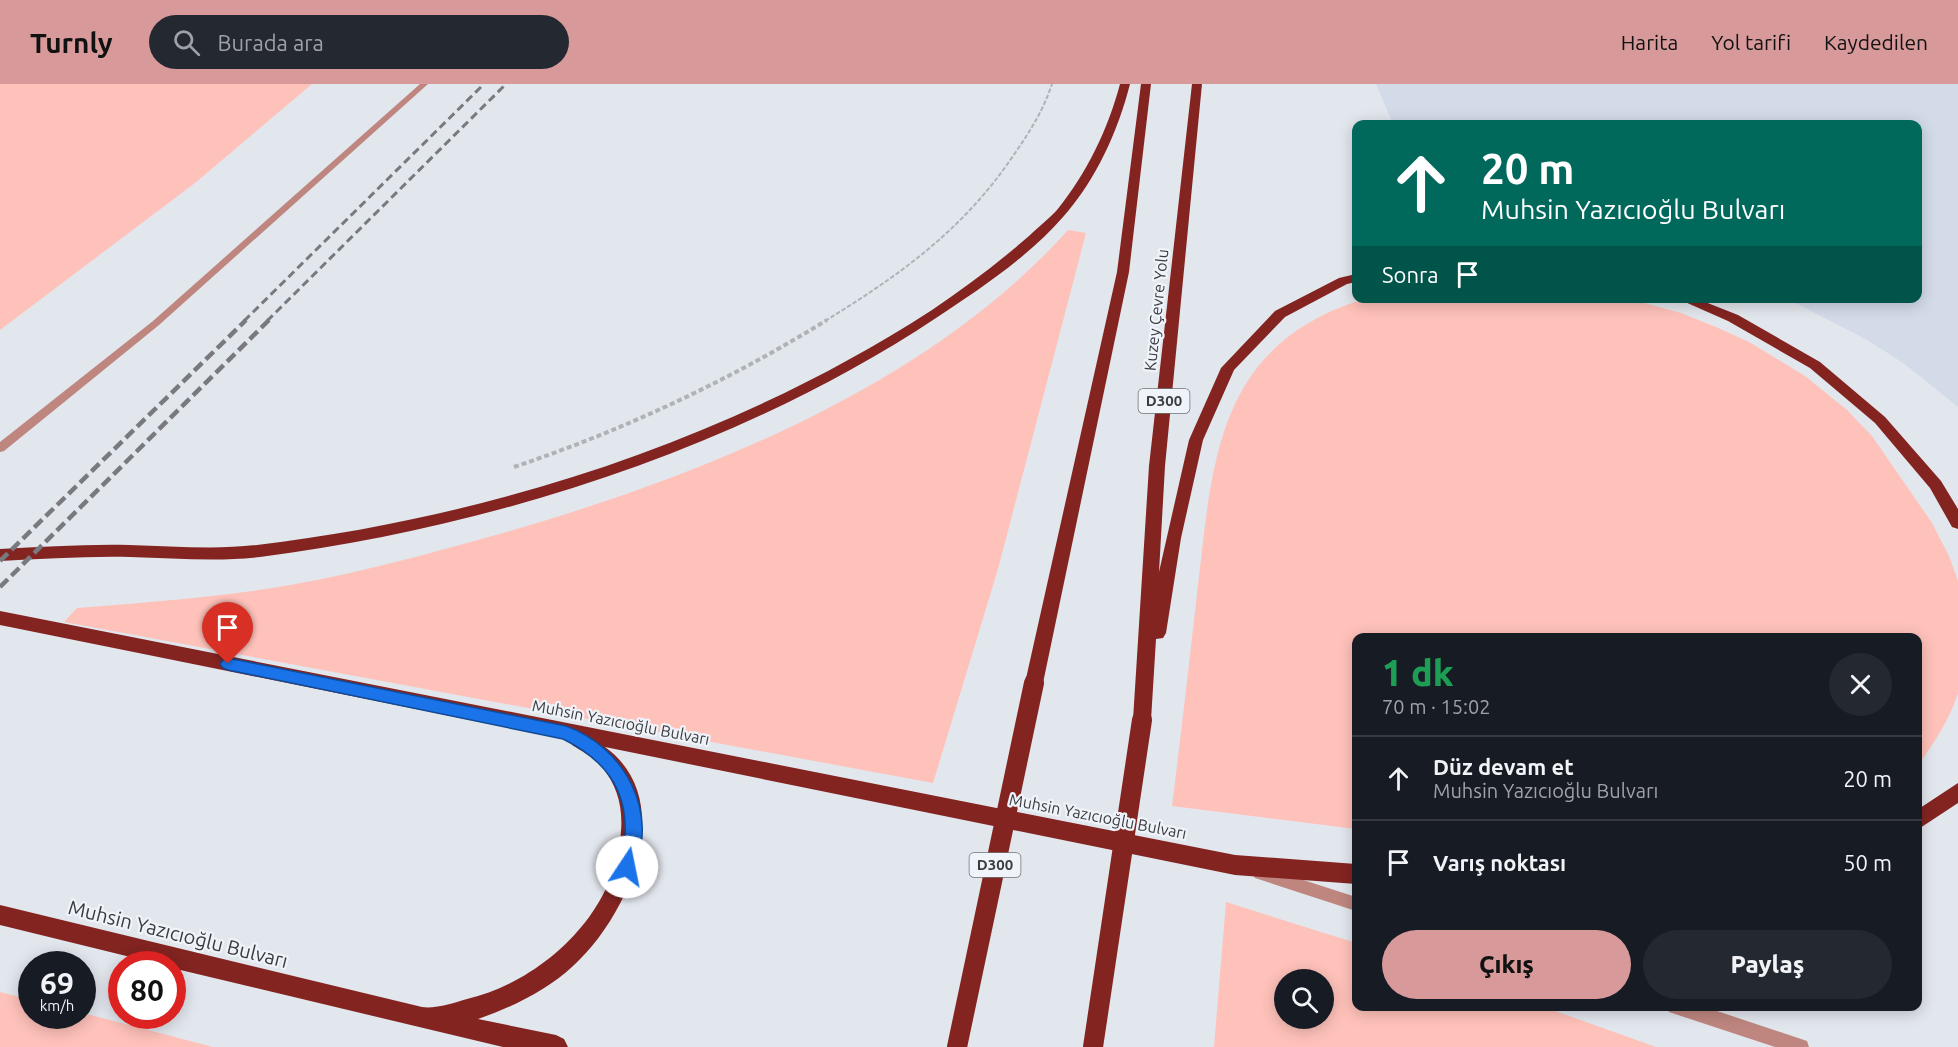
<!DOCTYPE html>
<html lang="tr">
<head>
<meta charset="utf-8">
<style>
  :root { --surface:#171b24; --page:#242831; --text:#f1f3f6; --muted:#9ea1a6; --line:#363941; --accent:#d8999a }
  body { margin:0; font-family:Ubuntu,sans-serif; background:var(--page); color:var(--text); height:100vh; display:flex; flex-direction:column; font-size:22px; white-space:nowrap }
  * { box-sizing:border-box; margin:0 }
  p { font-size:20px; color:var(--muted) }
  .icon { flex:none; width:33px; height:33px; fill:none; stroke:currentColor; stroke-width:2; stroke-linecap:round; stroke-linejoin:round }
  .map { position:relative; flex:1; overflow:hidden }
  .sheet { position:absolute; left:1352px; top:549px; width:570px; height:378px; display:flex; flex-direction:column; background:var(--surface); border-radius:12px; box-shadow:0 3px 15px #0003 }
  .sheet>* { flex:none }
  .hud { position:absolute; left:1352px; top:36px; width:570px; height:183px; border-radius:12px; box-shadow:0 3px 15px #0003; background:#00695c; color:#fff; overflow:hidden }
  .fabs { position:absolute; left:1274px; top:885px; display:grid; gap:12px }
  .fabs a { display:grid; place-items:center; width:60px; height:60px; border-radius:50%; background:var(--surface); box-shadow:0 3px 15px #0003; font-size:30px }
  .speed { position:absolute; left:18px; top:867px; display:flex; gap:12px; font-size:30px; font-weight:700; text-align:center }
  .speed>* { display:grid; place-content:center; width:78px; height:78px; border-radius:50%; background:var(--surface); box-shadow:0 3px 15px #0003; line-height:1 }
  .speed small { font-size:15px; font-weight:400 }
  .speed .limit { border:9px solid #d22; background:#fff; color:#111 }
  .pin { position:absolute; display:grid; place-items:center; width:51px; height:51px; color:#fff; margin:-62px -26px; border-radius:50% 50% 50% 0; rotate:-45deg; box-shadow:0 0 6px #0007 }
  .pin .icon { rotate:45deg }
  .me { position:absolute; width:66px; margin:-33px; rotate:11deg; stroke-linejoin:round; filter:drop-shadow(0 0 4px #0008) }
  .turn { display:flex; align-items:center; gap:21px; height:126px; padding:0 30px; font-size:27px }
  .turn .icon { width:78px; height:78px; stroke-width:2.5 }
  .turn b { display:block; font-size:42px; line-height:51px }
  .then { display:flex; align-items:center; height:57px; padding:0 30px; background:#0003; gap:12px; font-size:22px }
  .round { display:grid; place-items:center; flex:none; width:63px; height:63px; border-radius:32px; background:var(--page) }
  .overview { display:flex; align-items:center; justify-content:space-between; height:102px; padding:0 30px }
  h1 { font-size:36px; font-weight:800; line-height:45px; color:#1e9e55 }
  .cta { display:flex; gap:12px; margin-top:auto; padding:12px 30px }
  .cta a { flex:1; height:69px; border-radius:36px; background:var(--accent); color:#111; font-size:24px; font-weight:800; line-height:69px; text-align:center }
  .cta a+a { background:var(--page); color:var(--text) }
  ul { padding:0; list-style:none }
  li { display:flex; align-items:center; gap:18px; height:84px; padding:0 30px; border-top:2px solid var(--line) }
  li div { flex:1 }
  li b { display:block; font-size:22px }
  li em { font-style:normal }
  header { display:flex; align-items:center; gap:36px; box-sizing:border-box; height:84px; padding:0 30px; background:var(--accent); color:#111 }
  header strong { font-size:28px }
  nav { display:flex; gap:33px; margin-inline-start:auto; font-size:21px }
  .search { width:420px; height:54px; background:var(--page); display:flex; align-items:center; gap:15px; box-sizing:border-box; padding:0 21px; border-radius:33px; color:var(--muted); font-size:22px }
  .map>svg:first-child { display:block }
  .built { fill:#d3dbe9 }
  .green { fill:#ffc2ba; fill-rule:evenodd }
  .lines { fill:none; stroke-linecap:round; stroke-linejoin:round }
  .path-far1 { stroke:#afb3b8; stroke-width:2; stroke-dasharray:4.5 2; stroke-linecap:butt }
  .path { stroke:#afb3b8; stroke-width:4; stroke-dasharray:5 3; stroke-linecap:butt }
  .minor { fill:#be867f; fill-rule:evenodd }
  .tertiary { fill:#be867f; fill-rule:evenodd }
  .trunk { fill:#832421; fill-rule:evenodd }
  .rail-far1 { stroke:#787a7f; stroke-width:3; stroke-dasharray:8 4.5; stroke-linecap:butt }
  .rail { stroke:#787a7f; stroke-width:4.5; stroke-dasharray:11 5; stroke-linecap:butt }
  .trunk-bridge { stroke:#832421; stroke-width:20 }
  .route { fill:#1a73e8; stroke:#114b97; stroke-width:1.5 }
  .labels { text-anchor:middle; stroke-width:4.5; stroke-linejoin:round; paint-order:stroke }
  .shield { fill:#eff3fa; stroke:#717377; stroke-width:1.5 }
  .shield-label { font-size:15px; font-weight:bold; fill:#3b3c3f }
  .street-label { font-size:16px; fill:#3b3c3f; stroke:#eff3fa }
  .near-street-label { font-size:20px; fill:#3b3c3f; stroke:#eff3fa }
</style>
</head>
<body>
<header>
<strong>Turnly</strong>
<div class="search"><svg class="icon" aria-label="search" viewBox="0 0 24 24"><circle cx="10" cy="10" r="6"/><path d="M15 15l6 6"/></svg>Burada ara</div>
<nav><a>Harita</a><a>Yol tarifi</a><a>Kaydedilen</a></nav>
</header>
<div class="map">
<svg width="1958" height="963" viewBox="0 0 1958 963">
  <rect width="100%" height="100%" fill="#e2e6ed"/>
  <path class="built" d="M1376 0H1958V323L1906 281 1869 257 1788 215 1917 214V40H1393Z"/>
  <path class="green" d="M0 0H312L195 99 0 246Z
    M1068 146 1086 149 998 485 933 699 64 538 77 524C141 519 203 514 266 505 338 494 409 475 478 456 684 399 923 308 1068 146Z
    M1367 214 1630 215 1681 229 1716 243 1749 258 1805 292 1847 326 1872 352 1932 439 1949 472 1958 497V609C1949 637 1934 659 1917 683V554H1356V745L1172 722C1181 651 1189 580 1197 510 1213 376 1215 260 1367 214Z
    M1226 818 1356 859V922L1544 923 1656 963H1214ZM1284 896H1323V934H1284Z
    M0 908 31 916 32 932H82L83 929 213 963H0Z"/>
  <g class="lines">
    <path class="path-far1" d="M825 237C900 191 963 146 1013 72 1029 49 1043 27 1052 0"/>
    <path class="path" d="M514 383C624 346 728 297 827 236"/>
    <path class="minor" d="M420 0H428L159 241 4 367 0 368V358L153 237Z"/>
    <path class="tertiary" d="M1260 782 1356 813V827L1255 794 1252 789 1255 784Z
      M1667 922H1702L1807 957 1809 963H1775L1675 930 1669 928Z"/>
    <path class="trunk" d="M1120 0H1130C1118 47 1096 96 1063 133 1028 173 980 205 936 234 740 364 493 443 260 473 217 478 174 474 130 473 87 472 43 475 0 477V465C43 463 86 460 129 461 172 462 214 466 257 461 492 433 733 355 932 226 966 203 998 179 1029 152 1038 143 1049 135 1057 126 1087 89 1108 45 1120 0Z
      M1141 0H1151L1129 188 1043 599 1040 604 1034 606 1028 604 1025 599 1117 188Z
      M1192 0H1202L1165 382 1159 488 1189 356 1221 284 1275 227 1339 194 1356 190V198L1347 200 1285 233 1234 286 1203 356 1181 454 1166 549 1163 554 1156 555 1151 636 1149 642 1142 644 1135 642 1133 636 1149 382Z
      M1676 214H1695L1738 231 1820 278 1885 333 1941 397 1958 425V445L1952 443 1930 404 1875 339 1810 284 1728 237Z
      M0 527 1235 771 1356 780V800L1235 791 605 663C680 717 627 834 573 882 546 907 512 923 478 935L556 951 564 955 568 963H503L172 884V880H159L0 841V821L422 923C435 925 454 919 467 915 543 897 617 828 621 747 623 723 617 701 602 683 594 674 582 667 572 661L570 656 0 541Z
      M1958 699V719L1917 746V726Z"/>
    <path class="rail-far1" d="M244 237 484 0
      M267 237 506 0"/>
    <path class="rail" d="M0 477 246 236
      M0 503 269 236"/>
    <path class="trunk-bridge" d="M957 963 1034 599
      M1093 963 1142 636"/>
  </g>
  <path class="route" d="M228 574 566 642C625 663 660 729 633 789L627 791 621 789C616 778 624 765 625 753 628 705 604 675 563 655L228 586 223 584 220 580 223 576Z"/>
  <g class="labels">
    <g class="shield">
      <rect x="1138.5" y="305" width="51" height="24" rx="4.5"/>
      <rect x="969.5" y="769" width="51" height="24" rx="4.5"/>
    </g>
    <g class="shield-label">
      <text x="1164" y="322">D300</text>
      <text x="995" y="786">D300</text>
    </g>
    <g class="street-label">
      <text transform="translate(1156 226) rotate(-84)" y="6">Kuzey Çevre Yolu</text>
      <text transform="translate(621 638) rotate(11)" y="6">Muhsin Yazıcıoğlu Bulvarı</text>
      <text transform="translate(1098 732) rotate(11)" y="6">Muhsin Yazıcıoğlu Bulvarı</text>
    </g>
    <g class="near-street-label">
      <text transform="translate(178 850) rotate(14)" y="7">Muhsin Yazıcıoğlu Bulvarı</text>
    </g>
  </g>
</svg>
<div class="fabs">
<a><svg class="icon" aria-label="search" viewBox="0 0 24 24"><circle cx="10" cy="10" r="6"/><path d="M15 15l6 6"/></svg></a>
</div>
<div class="speed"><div>69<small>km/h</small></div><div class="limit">80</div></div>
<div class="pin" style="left:228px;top:580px;background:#d93025"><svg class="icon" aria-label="arrive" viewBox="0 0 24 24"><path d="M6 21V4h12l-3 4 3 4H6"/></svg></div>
<svg class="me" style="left:627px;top:783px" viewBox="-20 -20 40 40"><circle r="19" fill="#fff"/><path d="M0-13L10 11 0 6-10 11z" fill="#1a73e8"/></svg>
<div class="hud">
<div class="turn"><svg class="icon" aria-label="ahead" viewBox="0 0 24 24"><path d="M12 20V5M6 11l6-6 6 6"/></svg><div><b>20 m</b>Muhsin Yazıcıoğlu Bulvarı</div></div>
<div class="then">Sonra<svg class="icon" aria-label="arrive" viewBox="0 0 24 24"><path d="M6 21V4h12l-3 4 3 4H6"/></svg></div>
</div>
<section class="sheet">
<div class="overview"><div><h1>1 dk</h1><p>70 m · 15:02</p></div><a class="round"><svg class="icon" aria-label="close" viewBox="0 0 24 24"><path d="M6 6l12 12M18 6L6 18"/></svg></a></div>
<ul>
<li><svg class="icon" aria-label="ahead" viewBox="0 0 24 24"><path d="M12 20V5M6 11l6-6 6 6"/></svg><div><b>Düz devam et</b><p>Muhsin Yazıcıoğlu Bulvarı</p></div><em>20 m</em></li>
<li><svg class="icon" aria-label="arrive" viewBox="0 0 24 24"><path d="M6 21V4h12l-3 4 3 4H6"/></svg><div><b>Varış noktası</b></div><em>50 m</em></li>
</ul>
<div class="cta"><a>Çıkış</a><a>Paylaş</a></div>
</section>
</div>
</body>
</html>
